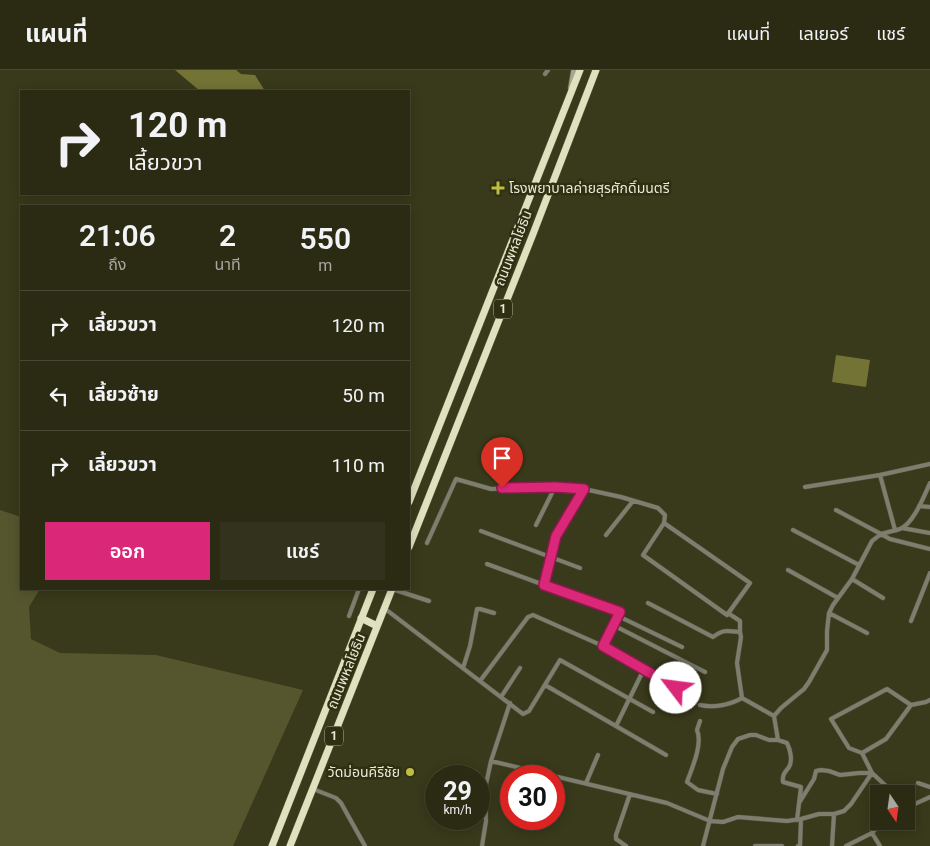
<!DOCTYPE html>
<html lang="th">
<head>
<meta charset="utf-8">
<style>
  :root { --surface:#2b2b14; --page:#33331d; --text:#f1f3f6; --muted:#a6a7a0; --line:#474734; --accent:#db2777 }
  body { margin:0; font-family:Roboto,"Noto Sans Thai",sans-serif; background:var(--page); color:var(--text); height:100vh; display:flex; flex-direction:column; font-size:19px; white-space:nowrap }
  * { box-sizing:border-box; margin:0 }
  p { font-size:16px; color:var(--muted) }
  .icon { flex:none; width:28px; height:28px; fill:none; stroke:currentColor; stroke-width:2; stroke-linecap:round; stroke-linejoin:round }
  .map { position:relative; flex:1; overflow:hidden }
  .side { position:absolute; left:20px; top:135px; width:390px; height:385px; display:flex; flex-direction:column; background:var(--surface); border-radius:0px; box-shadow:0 2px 12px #0003,0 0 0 1px var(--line) }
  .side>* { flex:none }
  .guide { position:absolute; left:20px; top:20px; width:390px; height:105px; border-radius:0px; box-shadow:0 2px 12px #0003,0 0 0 1px var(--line); background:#2b2b14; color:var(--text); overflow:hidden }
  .needle { width:32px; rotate:167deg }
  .tools { position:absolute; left:870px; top:715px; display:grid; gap:10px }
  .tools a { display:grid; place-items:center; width:45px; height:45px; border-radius:0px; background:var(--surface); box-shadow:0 2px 12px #0003,0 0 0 1px var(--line); font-size:25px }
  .speed { position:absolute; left:425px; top:695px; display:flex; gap:10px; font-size:25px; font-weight:700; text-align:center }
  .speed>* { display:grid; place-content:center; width:65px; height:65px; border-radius:50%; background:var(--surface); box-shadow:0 2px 12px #0003,0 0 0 1px var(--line); line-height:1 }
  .speed small { font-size:12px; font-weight:400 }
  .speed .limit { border:8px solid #d22; background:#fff; color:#111 }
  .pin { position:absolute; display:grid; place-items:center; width:42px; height:42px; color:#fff; margin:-51px -21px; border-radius:50% 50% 50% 0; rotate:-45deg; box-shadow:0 0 5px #0007 }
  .pin .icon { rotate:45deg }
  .me { position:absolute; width:55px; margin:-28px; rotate:300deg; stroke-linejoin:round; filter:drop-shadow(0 0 4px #0008) }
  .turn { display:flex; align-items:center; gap:18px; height:105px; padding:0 25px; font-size:22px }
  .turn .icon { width:65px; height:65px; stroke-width:2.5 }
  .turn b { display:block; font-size:35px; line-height:42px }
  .eta { display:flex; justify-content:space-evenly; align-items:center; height:85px; text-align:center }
  .eta b { font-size:30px; font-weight:600; line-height:35px }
  .cta { display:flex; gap:10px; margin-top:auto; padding:10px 25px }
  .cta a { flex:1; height:58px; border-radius:0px; background:var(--accent); color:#fff; font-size:20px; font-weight:600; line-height:58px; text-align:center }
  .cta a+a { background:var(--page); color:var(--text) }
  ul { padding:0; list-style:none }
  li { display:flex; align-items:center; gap:15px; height:70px; padding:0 25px; border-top:1px solid var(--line) }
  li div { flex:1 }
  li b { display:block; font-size:19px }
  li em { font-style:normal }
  header { display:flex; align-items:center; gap:30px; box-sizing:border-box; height:70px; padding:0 25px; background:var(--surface); border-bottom:1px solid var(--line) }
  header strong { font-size:24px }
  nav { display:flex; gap:28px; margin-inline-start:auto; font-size:18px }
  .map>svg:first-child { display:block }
  .green { fill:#56562e }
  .water { fill:#737336 }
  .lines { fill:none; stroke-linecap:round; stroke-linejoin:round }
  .street-casing { stroke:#555539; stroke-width:5 }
  .secondary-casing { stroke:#555539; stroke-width:7 }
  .highway-casing { stroke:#555539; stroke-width:8 }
  .street { stroke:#7e7e70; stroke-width:4 }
  .secondary { stroke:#a6a690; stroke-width:5.5 }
  .highway { stroke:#e0e1be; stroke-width:7 }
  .route-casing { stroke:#8e194d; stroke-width:12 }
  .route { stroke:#db2777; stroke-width:9 }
  .poi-dot { fill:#c0be41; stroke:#2f2f11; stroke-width:2 }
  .labels { text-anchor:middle; stroke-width:5; stroke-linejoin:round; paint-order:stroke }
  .shield { fill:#2f2f11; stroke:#b1b19c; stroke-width:1 }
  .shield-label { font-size:12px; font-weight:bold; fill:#e9e9d8 }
  .poi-label { font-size:14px; fill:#e9e9d8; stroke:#2f2f11; text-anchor:start }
  .street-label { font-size:14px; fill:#e9e9d8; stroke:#2f2f11 }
</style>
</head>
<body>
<header>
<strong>แผนที่</strong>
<nav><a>แผนที่</a><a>เลเยอร์</a><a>แชร์</a></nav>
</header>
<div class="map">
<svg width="930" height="776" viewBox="0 0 930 776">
  <rect width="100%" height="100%" fill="#39391b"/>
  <path class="green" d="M0 440 21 447V519H40L29 537 31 569 60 583 156 585 303 620 233 776H0Z"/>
  <path class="water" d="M175 0H236L241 4 255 5 265 21H200Z
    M836 285 870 290 866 317 832 312Z"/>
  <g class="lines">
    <g class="street-casing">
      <path id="street" d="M545 4 548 0
        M880 405 895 460
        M805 417 880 405 930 394
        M919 436 930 437
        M836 440 881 464C887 462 894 461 900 459 914 453 924 426 930 413
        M536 455 555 417
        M902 458 930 463
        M793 460 859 495
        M481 461 580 498
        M606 465 633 431
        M427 473 456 409 491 419 551 417 584 419 621 427 658 438 665 445 664 453 643 485 727 545 750 513 664 453
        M487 494 620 543 603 576
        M788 500 838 528
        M852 509 883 528
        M544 515 556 466 584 419
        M392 519 429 531
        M648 533 713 567C724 559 726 561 740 562
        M384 538 523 644 529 641 560 590 653 642
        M728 543 740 551V562L741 567 737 593 742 628 774 646
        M829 543 867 563
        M349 546 359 519
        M618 546 682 577
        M911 551 930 503
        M613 555 705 602
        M463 598 470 576 477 539H480L494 543
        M480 611 528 547 533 545 603 576 691 626
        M545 615 666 685
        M501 627 520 598
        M700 635C714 638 730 635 742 628
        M911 635 926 632 930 630
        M700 651 697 660C703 674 692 698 687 712L698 720 717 724
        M616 656 644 599
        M778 670 787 673C790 679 793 690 789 697 785 702 782 705 783 712L801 717 797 750
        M862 683 886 669 911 635 887 619 831 649 849 678 862 683 872 703 886 716V724
        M491 691 667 733 710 751 723 752 738 747 787 751 801 749 819 744H834L844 741 851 734 872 703
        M586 713 598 685
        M918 713 930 717
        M313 719 336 728 341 733 365 776
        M799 733 814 709 816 701 821 700 829 701 840 705 859 703H872
        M906 738 930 727
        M872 763 880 776
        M482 776 486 751 485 719 491 691 510 633
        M626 776 616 769V765L630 724
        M703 776 723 699 732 677 738 669 750 665H756L769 670H778L774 646 781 638 804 619 809 612 827 580V561L829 543 833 535 852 509 872 471 881 464 890 469 930 479
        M755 776H782
        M798 776H800L801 749
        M832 776 834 744
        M846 776 872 763 883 751"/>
    </g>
    <g class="secondary-casing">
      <path id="secondary" d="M571 18 574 0"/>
    </g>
    <g class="highway-casing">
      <path id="highway" d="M409 432 580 0
        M409 477 533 164 596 0
        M361 548 377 556
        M272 776 373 519
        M290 776 392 519"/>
    </g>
    <use href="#street" class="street"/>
    <use href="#secondary" class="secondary"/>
    <use href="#highway" class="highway"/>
  </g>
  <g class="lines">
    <g class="route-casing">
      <path id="route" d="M502 418 555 417 584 419 556 466 544 515 620 542 603 576 676 618"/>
    </g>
    <use href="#route" class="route"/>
  </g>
  <g class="poi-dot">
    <path d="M495.5 110.5h5v5h5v5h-5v5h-5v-5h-5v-5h5z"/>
    <circle cx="410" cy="702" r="5"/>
  </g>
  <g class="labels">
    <g class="shield">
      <rect x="494" y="229.5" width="18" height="19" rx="4"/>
      <rect x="325" y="656.5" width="18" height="19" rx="4"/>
    </g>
    <g class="shield-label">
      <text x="503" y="243">1</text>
      <text x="334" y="670">1</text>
    </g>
    <g class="poi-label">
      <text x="509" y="123">โรงพยาบาลค่ายสุรศักดิ์มนตรี</text>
      <text x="400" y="707" text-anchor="end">วัดม่อนคีรีชัย</text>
    </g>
    <g class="street-label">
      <text transform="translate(513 178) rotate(-69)" y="5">ถนนพหลโยธิน</text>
      <text transform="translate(346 601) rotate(-68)" y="5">ถนนพหลโยธิน</text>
    </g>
  </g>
</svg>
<div class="tools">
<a><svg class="needle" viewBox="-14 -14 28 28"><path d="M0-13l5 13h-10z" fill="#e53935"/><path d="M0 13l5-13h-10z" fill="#a6a7a0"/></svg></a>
</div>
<div class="speed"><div>29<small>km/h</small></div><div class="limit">30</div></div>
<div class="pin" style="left:502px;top:418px;background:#d93025"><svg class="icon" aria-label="arrive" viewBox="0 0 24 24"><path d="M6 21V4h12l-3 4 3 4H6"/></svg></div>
<svg class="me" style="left:676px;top:618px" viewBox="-20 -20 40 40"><circle r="19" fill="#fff"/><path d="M0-13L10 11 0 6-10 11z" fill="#db2777"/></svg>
<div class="guide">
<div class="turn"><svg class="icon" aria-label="right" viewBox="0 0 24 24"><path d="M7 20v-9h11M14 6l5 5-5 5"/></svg><div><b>120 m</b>เลี้ยวขวา</div></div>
</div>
<section class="side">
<div class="eta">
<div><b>21:06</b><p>ถึง</p></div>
<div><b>2</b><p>นาที</p></div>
<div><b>550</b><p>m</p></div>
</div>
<ul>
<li><svg class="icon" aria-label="right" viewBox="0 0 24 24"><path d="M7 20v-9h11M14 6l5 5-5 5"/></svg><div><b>เลี้ยวขวา</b></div><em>120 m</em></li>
<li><svg class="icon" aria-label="left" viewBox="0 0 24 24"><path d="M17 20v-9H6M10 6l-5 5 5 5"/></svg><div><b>เลี้ยวซ้าย</b></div><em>50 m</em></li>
<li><svg class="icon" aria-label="right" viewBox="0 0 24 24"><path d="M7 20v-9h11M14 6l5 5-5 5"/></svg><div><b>เลี้ยวขวา</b></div><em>110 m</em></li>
</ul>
<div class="cta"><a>ออก</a><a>แชร์</a></div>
</section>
</div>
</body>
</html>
